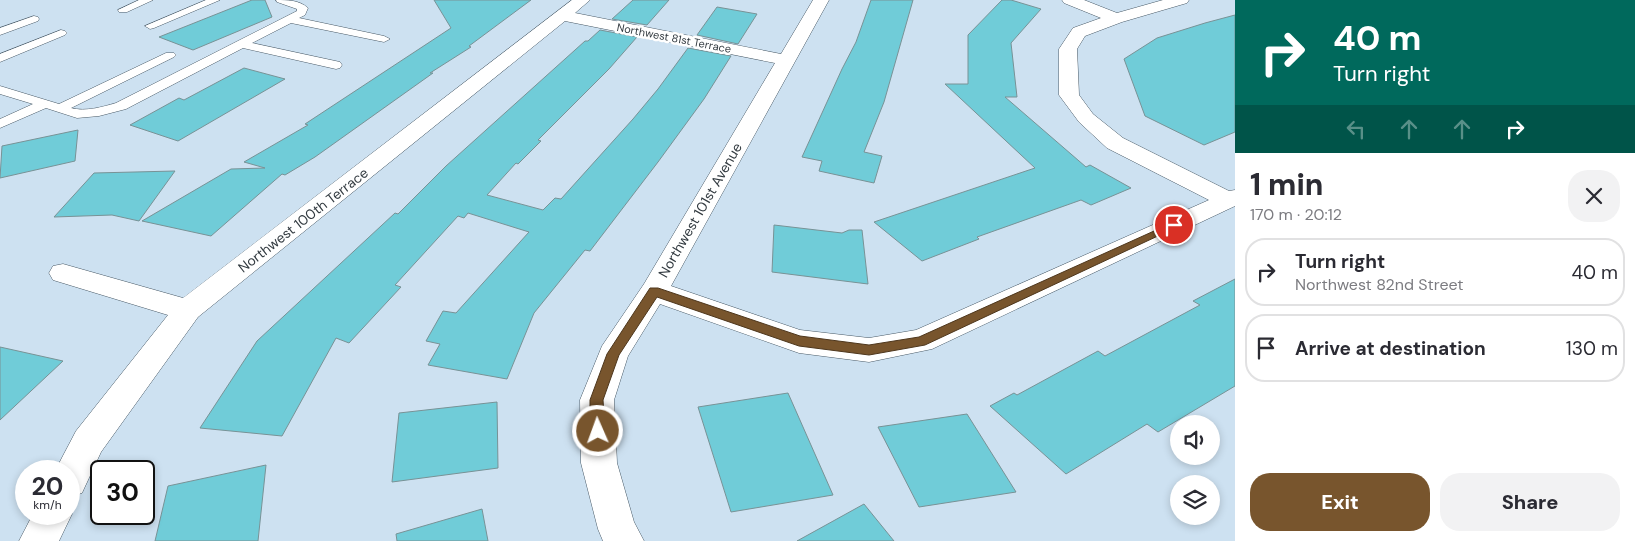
<!DOCTYPE html>
<html lang="en">
<head>
<meta charset="utf-8">
<style>
  :root { --surface:#fff; --page:#f2f2f3; --text:#2b2b33; --muted:#7c7c81; --line:#e1e1e2; --accent:#78552d }
  body { margin:0; font-family:"DM Sans",sans-serif; background:var(--page); color:var(--text); height:100vh; display:flex; flex-direction:column; font-size:19px; white-space:nowrap }
  * { box-sizing:border-box; margin:0 }
  p { font-size:16px; color:var(--muted) }
  .icon { flex:none; width:28px; height:28px; fill:none; stroke:currentColor; stroke-width:2; stroke-linecap:round; stroke-linejoin:round }
  .map { position:relative; flex:1; overflow:hidden }
  .panel { display:flex; flex-direction:column; background:var(--surface); width:400px }
  .panel>* { flex:none }
  .top-card { background:#00695c; color:#fff; overflow:hidden }
  .fabs { position:absolute; left:1170px; top:415px; display:grid; gap:10px }
  .fabs a { display:grid; place-items:center; width:50px; height:50px; border-radius:50%; background:var(--surface); box-shadow:0 2px 8px #0003; font-size:25px }
  .speed { position:absolute; left:15px; top:460px; display:flex; gap:10px; font-size:25px; font-weight:700; text-align:center }
  .speed>* { display:grid; place-content:center; width:65px; height:65px; border-radius:50%; background:var(--surface); box-shadow:0 2px 8px #0003; line-height:1 }
  .speed small { font-size:12px; font-weight:400 }
  .speed .limit { border:2px solid #111; border-radius:8px; background:#fff; color:#111 }
  .pin { position:absolute; display:grid; place-items:center; width:42px; height:42px; color:#fff; margin:-21px; border:2px solid #fff; border-radius:50%; box-shadow:0 1px 5px #0007 }
  .me { position:absolute; width:55px; margin:-28px; rotate:358deg; stroke-linejoin:round; filter:drop-shadow(0 0 4px #0008) }
  .turn { display:flex; align-items:center; gap:18px; height:105px; padding:0 15px; font-size:22px }
  .turn .icon { width:65px; height:65px; stroke-width:2.5 }
  .turn b { display:block; font-size:35px; line-height:42px }
  .lanes { display:flex; align-items:center; height:48px; padding:0 15px; background:#0003; justify-content:center; gap:25px; direction:ltr }
  .lanes .off { opacity:.35 }
  .round { display:grid; place-items:center; flex:none; width:52px; height:52px; border-radius:20px; background:var(--page) }
  .headline { display:flex; align-items:center; justify-content:space-between; height:85px; padding:0 15px }
  h1 { font-size:30px; font-weight:800; line-height:38px }
  .cta { display:flex; gap:10px; margin-top:auto; padding:10px 15px }
  .cta a { flex:1; height:58px; border-radius:20px; background:var(--accent); color:#fff; font-size:20px; font-weight:800; line-height:58px; text-align:center }
  .cta a+a { background:var(--page); color:var(--text) }
  ul { padding:0; list-style:none }
  li { display:flex; align-items:center; gap:15px; height:68px; margin:0 10px 8px; padding:0 5px; border:2px solid var(--line); border-radius:20px }
  li div { flex:1 }
  li b { display:block; font-size:19px }
  li em { font-style:normal }
  main { display:flex; flex:1; min-height:0 }
  .map>svg:first-child { display:block }
  .building { fill:#70ccd8; stroke:#789296 }
  .lines { fill:none; stroke-linecap:round; stroke-linejoin:round }
  .lane-casing { stroke:#485966; stroke-width:1 }
  .street-casing { stroke:#485966; stroke-width:1 }
  .lane { fill:#fff; fill-rule:evenodd }
  .street { fill:#fff; fill-rule:evenodd }
  .route { fill:#78552d; stroke:#4e371d }
  .labels { text-anchor:middle; stroke-width:5; stroke-linejoin:round; paint-order:stroke }
  .far-street-label { font-size:11px; fill:#333b41; stroke:#fff }
  .street-label { font-size:14px; fill:#333b41; stroke:#fff }
</style>
</head>
<body>
<main>
<div class="map">
<svg width="1235" height="541" viewBox="0 0 1235 541">
  <rect width="100%" height="100%" fill="#cde1f1"/>
  <path class="building" d="M252 0H265L272 17 193 50 159 37Z
    M434 0H531L469 46 471 47 430 73H433L315 157 285 175 282 174 211 236 142 221 231 169 265 168 244 162 308 125 305 124 451 28Z
    M633 0H669L647 25 612 19Z
    M871 0H913L884 102 864 152 882 156 874 183 819 171 822 161 802 157 842 69 856 42Z
    M1002 0H1011L1041 9 1011 43 1017 97H1005L1086 167 1090 165 1131 188 1091 205 1081 200 977 237 979 239 922 261 874 222 1035 168 945 84H968V35Z
    M717 7 757 14 738 44 697 35Z
    M1235 15V132L1204 145 1145 116 1124 59 1157 38 1205 23Z
    M600 30 637 37 609 69 538 140 541 141 518 164 516 163 487 195 543 210 555 198 561 199 633 119 658 89 688 48 731 56 704 99 658 162 590 251 585 250 534 313 507 379 428 365 440 344 426 341 443 311 456 313 529 232 468 213 464 218 458 216 395 285 401 287 349 343 336 338 282 436 200 428 257 341 395 213 398 214 446 166 585 41H588Z
    M244 68 285 79 178 141 130 125 179 98 184 100Z
    M78 130 75 161 0 178 2 146Z
    M175 171 139 221 112 215 54 217 94 173Z
    M774 225 842 233 849 230H862L868 284 772 272Z
    M1235 279V386L1158 432 1147 424 1066 474 990 406 1014 393 1017 395 1098 351 1105 356 1200 305 1193 301Z
    M0 347 63 361 0 420Z
    M788 393 833 495 731 512 698 407Z
    M497 402 498 468 392 482 399 413Z
    M967 414 1016 492 919 507 878 427Z
    M266 465 258 541H155L168 486Z
    M864 504 894 541H797Z
    M482 509 488 541H397L396 534Z"/>
  <g class="lines">
    <g class="lane-casing">
      <path id="lane" d="M139 0H153L127 12H119L118 10Z
        M206 0H220L154 28 150 29 145 26Z
        M276 0C288 0 299 0 308 8L305 15 299 18 384 36 390 39 384 42 291 23 252 43 340 62 342 65 340 68 336 69 243 48 126 109 99 116 77 118 46 108 0 128V119L33 104 0 94V86L59 104 166 53H174L176 55 174 57 71 108C86 112 102 107 116 103L297 11V9L277 2Z
        M34 16 38 17 39 19 38 21 0 35V28Z
        M61 30 65 31 67 33 65 35 0 62V54Z"/>
    </g>
    <g class="street-casing">
      <path id="street" d="M572 0H590L575 13 781 54 813 0H829L671 286 800 330 869 338 916 330 1209 200 1107 148 1079 122 1059 95V49L1073 28 1101 18 1064 3 1062 0H1084L1117 13 1163 0H1189L1187 3 1122 22 1085 36 1077 49 1079 95 1093 114 1123 138 1229 191 1235 190V206L932 349 869 362 799 353 660 304 628 356 614 400 617 463 634 522 644 541H603L598 529 581 463 580 400 602 346 644 284 775 63 565 21 198 317 101 452 82 493 69 497V471H55L76 431 168 315 53 280 49 273 53 266 63 264 183 298Z
        M69 507 72 514 59 541H19L33 514H69Z"/>
    </g>
    <use href="#lane" class="lane"/>
    <use href="#street" class="street"/>
  </g>
  <path class="route" d="M1174 222 1177 223 1179 225 1177 227 925 345 869 355 799 346 657 297 619 355 603 400 605 431 603 436 598 437 592 436 590 431V400L607 354 650 288H658L800 336 869 345 919 337Z"/>
  <g class="labels">
    <g class="far-street-label">
      <text transform="translate(674 38) rotate(11)" y="4">Northwest 81st Terrace</text>
    </g>
    <g class="street-label">
      <text transform="translate(700 210) rotate(-60)" y="5">Northwest 101st Avenue</text>
      <text transform="translate(303 220) rotate(-38)" y="5">Northwest 100th Terrace</text>
    </g>
  </g>
</svg>
<div class="fabs">
<a><svg class="icon" aria-label="sound" viewBox="0 0 24 24"><path d="M4 9h4l5-4v14l-5-4H4zM17 9q2 3 0 6"/></svg></a>
<a><svg class="icon" aria-label="layers" viewBox="0 0 24 24"><path d="M12 4l9 5-9 5-9-5zM3 14l9 5 9-5"/></svg></a>
</div>
<div class="speed"><div>20<small>km/h</small></div><div class="limit">30</div></div>
<div class="pin" style="left:1174px;top:225px;background:#d93025"><svg class="icon" aria-label="arrive" viewBox="0 0 24 24"><path d="M6 21V4h12l-3 4 3 4H6"/></svg></div>
<svg class="me" style="left:598px;top:431px" viewBox="-20 -20 40 40"><circle r="17" fill="#78552d" stroke="#fff" stroke-width="3"/><path d="M0-11L8 9 0 5-8 9z" fill="#fff"/></svg>
</div>
<section class="panel">
<div class="top-card">
<div class="turn"><svg class="icon" aria-label="right" viewBox="0 0 24 24"><path d="M7 20v-9h11M14 6l5 5-5 5"/></svg><div><b>40 m</b>Turn right</div></div>
<div class="lanes"><svg class="icon off" aria-label="left" viewBox="0 0 24 24"><path d="M17 20v-9H6M10 6l-5 5 5 5"/></svg><svg class="icon off" aria-label="ahead" viewBox="0 0 24 24"><path d="M12 20V5M6 11l6-6 6 6"/></svg><svg class="icon off" aria-label="ahead" viewBox="0 0 24 24"><path d="M12 20V5M6 11l6-6 6 6"/></svg><svg class="icon" aria-label="right" viewBox="0 0 24 24"><path d="M7 20v-9h11M14 6l5 5-5 5"/></svg></div>
</div>
<div class="headline"><div><h1>1 min</h1><p>170 m · 20:12</p></div><a class="round"><svg class="icon" aria-label="close" viewBox="0 0 24 24"><path d="M6 6l12 12M18 6L6 18"/></svg></a></div>
<ul>
<li><svg class="icon" aria-label="right" viewBox="0 0 24 24"><path d="M7 20v-9h11M14 6l5 5-5 5"/></svg><div><b>Turn right</b><p>Northwest 82nd Street</p></div><em>40 m</em></li>
<li><svg class="icon" aria-label="arrive" viewBox="0 0 24 24"><path d="M6 21V4h12l-3 4 3 4H6"/></svg><div><b>Arrive at destination</b></div><em>130 m</em></li>
</ul>
<div class="cta"><a>Exit</a><a>Share</a></div>
</section>
</main>
</body>
</html>
